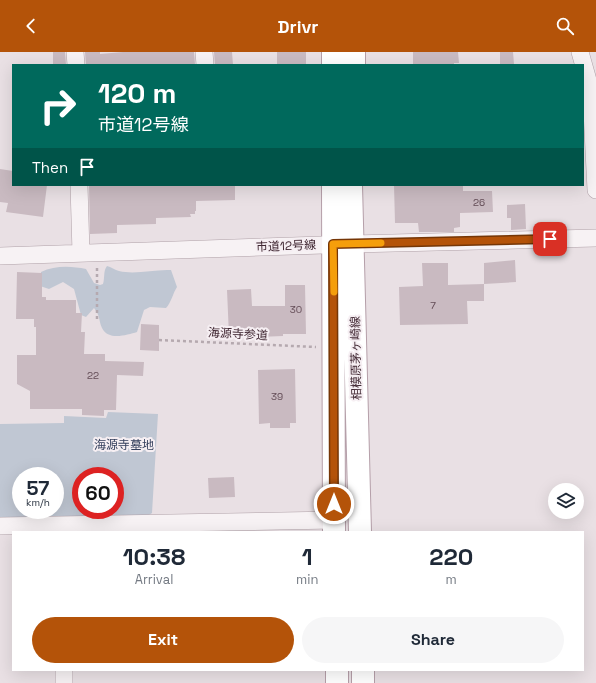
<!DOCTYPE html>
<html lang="en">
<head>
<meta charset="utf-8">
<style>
  :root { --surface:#fff; --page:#f6f6f7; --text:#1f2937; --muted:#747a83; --accent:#b45309 }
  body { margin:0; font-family:"Space Grotesk","Noto Sans JP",sans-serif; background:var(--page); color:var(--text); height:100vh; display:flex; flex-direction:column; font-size:15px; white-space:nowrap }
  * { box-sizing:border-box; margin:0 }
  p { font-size:13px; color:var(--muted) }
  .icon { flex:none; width:22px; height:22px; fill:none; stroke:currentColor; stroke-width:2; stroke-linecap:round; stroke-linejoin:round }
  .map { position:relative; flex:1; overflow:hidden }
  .panel { position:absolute; left:12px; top:479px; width:572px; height:140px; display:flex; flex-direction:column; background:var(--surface); border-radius:0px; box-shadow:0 4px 16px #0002 }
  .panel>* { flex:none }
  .hud { position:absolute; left:12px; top:12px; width:572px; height:122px; border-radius:0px; box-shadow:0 4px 16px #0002; background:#00695c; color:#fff; overflow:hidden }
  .buttons { position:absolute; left:548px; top:431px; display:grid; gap:8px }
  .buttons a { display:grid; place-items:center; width:36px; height:36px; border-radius:50%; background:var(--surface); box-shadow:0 4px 16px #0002; font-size:20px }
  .speed { position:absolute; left:12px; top:415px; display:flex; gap:8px; font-size:20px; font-weight:700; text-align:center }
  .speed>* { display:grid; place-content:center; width:52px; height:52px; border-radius:50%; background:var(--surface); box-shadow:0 4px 16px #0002; line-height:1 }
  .speed small { font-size:10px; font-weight:400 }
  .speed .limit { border:6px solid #d22; background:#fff; color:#111 }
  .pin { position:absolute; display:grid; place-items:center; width:34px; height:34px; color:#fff; margin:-17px; border-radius:8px; box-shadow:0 2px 6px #0006 }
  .me { position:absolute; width:44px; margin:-22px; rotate:0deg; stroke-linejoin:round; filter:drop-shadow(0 0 3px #0008) }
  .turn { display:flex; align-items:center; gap:14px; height:84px; padding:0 20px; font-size:18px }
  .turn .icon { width:52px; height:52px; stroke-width:2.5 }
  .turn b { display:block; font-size:28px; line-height:34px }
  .then { display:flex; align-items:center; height:38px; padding:0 20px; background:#0003; gap:8px; font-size:15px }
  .eta { display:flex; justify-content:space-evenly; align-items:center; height:68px; text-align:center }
  .eta b { font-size:24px; font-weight:700; line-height:28px }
  .cta { display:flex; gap:8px; margin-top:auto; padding:8px 20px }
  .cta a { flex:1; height:46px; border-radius:24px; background:var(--accent); color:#fff; font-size:16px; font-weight:700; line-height:46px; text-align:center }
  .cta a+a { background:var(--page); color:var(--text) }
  header { display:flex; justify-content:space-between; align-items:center; height:52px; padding:0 20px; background:var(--accent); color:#fff; font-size:18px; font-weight:700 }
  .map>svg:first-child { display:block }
  .green { fill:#c0c7d3; fill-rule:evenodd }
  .building { fill:#c9bac1 }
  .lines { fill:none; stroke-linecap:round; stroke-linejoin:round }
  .minor-casing { stroke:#b0a1a8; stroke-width:18 }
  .major-casing { stroke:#b59fa9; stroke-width:24 }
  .path { stroke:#b5a9af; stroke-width:2.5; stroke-dasharray:3 3; stroke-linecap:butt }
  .minor { stroke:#f7f2f4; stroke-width:17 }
  .major { stroke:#fff; stroke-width:22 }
  .route-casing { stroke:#753606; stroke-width:10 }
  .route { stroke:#b45309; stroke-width:7 }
  .slow { stroke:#f59e0b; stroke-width:7 }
  .labels { text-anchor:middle; stroke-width:4; stroke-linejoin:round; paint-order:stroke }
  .number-label { font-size:10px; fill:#634c56 }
  .street-label { font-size:12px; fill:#412833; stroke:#f6eff3 }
  .park-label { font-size:12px; fill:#35405d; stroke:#f6eff3 }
</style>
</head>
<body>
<header><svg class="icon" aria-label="back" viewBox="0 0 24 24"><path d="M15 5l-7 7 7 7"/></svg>Drivr<svg class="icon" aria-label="search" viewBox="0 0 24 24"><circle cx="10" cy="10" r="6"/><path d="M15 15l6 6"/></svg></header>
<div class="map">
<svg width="596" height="631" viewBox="0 0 596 631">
  <rect width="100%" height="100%" fill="#e9e0e4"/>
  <path class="green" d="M107 214C111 215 115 218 119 219 136 223 154 217 171 218L177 235C173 241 171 251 166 256L150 255 144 258 137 280C127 283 108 289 102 276 98 267 101 265 94 256L86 265 81 263 74 237 63 230 49 237 40 234 41 220C55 213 72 214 86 217L94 231 100 233 103 232C105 226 103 219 107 214Z
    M108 360 158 362 152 461 149 463 0 467V372L64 371V364L106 366ZM21 424H55V458H21ZM81 424H115V458H81Z"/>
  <path class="building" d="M53 0H65L66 13H53Z
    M85 0H100V2L123 0H194L195 13H86Z
    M214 0H232L233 13H215Z
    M277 0H306V13H277Z
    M413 0H458L459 11H454V13H413Z
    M500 0H513L514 12H500Z
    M0 117 13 119V133H47L43 165 6 160 8 151 0 150Z
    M89 133H235V148L196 149V159H195V162H190L191 165 156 166V172L117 173V181L90 182Z
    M394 133H463V139H492L493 160 460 161V175L454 176V180H419L418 171H395Z
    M525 152 526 177 511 178V166H507V153Z
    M515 208 516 230 484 232V211Z
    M422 211H448V233L484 232V249H467L468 272 400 273 399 235 423 234Z
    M17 220 42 221V245H46V248H76V261H82L81 280H85L84 302H105V309L144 310 143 324 117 323 116 358H104V364L82 363V357H30V339L17 332V303H36V275H34V267H16Z
    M285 233H305L306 282H283V284L258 285V283L229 284 227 238 251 237 252 254H285Z
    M141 272 159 273V299L140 298Z
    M295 317 296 371H290V376H270V371L259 372 258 318Z
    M234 425 235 445 209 446 208 426Z"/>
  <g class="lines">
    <g class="minor-casing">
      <path id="minor" d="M75 0 76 13
        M204 0 205 13
        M580 0 591 39 596 138
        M79 133 81 201
        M0 204 353 192 596 186
        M0 474 334 468
        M64 618V631"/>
    </g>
    <g class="major-casing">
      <path id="major" d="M333 13V0
        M354 13V0
        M333 133 334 480
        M351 133 360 480
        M337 618V631
        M363 618V631"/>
    </g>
    <path class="path" d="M97 216V268
      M159 288 316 295"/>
    <use href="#minor" class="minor"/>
    <use href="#major" class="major"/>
  </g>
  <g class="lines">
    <g class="route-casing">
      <path id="route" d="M334 452 333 192 550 187"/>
    </g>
    <use href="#route" class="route"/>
    <path class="slow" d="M334 240 333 192 381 191"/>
  </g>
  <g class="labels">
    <g class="number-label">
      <text x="479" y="154">26</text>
      <text x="433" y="257">7</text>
      <text x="296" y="261">30</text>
      <text x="93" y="327">22</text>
      <text x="277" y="348">39</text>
    </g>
    <g class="street-label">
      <text transform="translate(286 194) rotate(-2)" y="4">市道12号線</text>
      <text transform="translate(238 282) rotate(3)" y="4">海源寺参道</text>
      <text transform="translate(356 306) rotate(-91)" y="4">相模原茅ヶ崎線</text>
    </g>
    <g class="park-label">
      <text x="124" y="397">海源寺墓地</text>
    </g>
  </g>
</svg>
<div class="buttons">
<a><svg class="icon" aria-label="layers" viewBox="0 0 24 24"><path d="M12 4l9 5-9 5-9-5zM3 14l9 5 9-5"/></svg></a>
</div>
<div class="speed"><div>57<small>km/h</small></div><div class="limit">60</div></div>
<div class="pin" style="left:550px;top:187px;background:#d93025"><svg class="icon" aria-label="arrive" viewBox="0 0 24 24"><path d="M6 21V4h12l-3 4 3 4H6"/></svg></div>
<svg class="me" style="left:334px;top:452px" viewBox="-20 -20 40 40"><circle r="17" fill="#b45309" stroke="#fff" stroke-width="3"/><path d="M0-11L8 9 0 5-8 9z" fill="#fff"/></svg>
<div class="hud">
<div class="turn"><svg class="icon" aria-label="right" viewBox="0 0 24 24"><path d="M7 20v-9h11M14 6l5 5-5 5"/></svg><div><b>120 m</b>市道12号線</div></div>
<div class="then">Then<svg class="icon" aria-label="arrive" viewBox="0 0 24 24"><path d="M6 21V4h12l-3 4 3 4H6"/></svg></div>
</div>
<section class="panel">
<div class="eta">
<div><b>10:38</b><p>Arrival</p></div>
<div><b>1</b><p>min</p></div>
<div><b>220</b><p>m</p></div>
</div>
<div class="cta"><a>Exit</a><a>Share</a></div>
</section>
</div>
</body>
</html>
